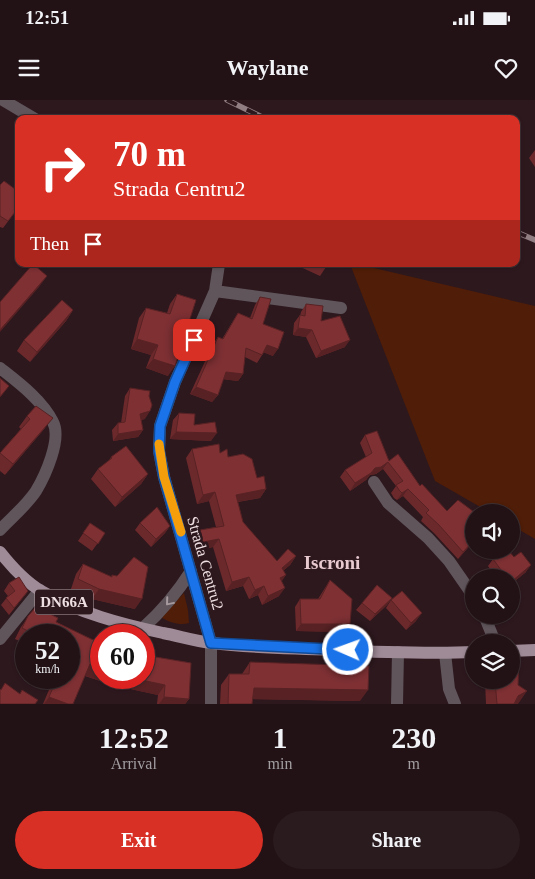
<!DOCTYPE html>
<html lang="en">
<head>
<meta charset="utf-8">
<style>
  :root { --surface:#221216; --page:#2a1b1f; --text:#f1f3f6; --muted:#a29ea1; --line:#3f3235; --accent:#d93025 }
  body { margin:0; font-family:Georgia,serif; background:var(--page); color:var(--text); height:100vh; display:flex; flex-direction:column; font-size:19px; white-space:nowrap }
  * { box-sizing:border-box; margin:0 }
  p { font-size:16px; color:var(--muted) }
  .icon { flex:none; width:28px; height:28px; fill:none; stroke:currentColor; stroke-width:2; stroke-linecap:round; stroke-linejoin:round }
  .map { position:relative; height:604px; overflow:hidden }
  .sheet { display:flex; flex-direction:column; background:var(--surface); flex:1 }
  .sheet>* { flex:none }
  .top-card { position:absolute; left:15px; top:15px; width:505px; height:152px; border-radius:10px; box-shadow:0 1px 4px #0004,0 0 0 1px var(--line); background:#d93025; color:#fff; overflow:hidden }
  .buttons { position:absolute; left:465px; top:404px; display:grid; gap:10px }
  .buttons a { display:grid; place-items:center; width:55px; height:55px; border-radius:50%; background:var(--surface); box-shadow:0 1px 4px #0004,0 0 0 1px var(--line); font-size:25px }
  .speed { position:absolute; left:15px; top:524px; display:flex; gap:10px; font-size:25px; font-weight:700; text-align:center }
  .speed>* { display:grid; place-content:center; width:65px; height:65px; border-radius:50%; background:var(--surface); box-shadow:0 1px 4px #0004,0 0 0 1px var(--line); line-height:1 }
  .speed small { font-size:12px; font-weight:400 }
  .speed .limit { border:8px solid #d22; background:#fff; color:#111 }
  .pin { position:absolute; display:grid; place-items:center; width:42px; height:42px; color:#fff; margin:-21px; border-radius:10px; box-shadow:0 2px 8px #0006 }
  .me { position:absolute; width:55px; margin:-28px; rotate:272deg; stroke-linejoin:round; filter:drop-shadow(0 0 4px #0008) }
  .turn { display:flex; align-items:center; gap:18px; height:105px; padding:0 15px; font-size:22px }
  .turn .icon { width:65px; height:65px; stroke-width:2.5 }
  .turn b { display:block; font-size:35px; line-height:42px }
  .then { display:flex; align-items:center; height:48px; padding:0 15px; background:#0003; gap:10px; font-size:19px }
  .eta { display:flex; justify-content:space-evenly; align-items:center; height:85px; text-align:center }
  .eta b { font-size:30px; font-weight:800; line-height:35px }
  .cta { display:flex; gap:10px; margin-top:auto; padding:10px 15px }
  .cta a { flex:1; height:58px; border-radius:30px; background:var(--accent); color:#fff; font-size:20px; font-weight:800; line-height:58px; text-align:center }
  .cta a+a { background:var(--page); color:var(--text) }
  .status { display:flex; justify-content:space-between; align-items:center; height:35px; padding:0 25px; background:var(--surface); direction:ltr }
  .status svg { height:14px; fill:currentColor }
  header { display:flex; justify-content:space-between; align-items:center; height:65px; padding:0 15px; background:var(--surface); font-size:22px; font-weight:800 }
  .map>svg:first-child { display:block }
  .green { fill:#4f1d08 }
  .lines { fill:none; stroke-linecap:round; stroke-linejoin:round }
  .minor { stroke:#5f555b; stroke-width:12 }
  .major { stroke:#9f8a97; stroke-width:12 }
  .rail-casing { stroke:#907e83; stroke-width:5.5 }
  .rail { stroke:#2d181e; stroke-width:4; stroke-dasharray:11; stroke-linecap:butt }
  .wall { fill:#6c292c }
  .shaded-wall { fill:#582224 }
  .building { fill:#7e3033; stroke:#582224 }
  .oneway { stroke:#a69a9e }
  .route-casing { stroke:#114b97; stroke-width:12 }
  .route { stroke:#1a73e8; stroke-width:9 }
  .slow { stroke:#f59e0b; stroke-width:9 }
  .labels { text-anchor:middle; stroke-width:5; stroke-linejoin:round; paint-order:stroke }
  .shield { fill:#2d181e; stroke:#b4a3a7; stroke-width:1 }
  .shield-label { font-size:15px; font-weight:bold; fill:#eedfe2 }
  .street-label { font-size:16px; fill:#eedfe2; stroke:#2d181e }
  .quarter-label { font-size:19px; font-weight:bold; fill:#e8c9d0; stroke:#2d181e }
</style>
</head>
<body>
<div class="status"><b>12:51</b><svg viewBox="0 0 49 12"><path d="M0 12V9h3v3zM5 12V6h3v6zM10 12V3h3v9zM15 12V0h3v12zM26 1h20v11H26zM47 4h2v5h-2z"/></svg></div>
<header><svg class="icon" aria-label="menu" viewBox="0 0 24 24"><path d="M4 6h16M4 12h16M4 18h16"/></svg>Waylane<svg class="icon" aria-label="heart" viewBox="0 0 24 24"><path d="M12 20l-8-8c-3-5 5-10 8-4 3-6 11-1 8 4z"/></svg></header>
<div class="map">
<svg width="535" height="604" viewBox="0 0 535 604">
  <rect width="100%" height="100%" fill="#2d181e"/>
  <path class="green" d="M350 164H357L535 206V439L511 425V412H489L435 381Z
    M184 493 188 510 189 523C180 526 168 522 161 517Z"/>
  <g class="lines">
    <path class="minor" d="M3 0 35 19
      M215 191 341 208
      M0 268C19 283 42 300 53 322 62 339 45 376 36 391 26 406 12 417 0 430
      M374 382 388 403 428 438 449 461 474 497
      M484 515 495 542
      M143 528C162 511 177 493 191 471
      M0 539 40 490
      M445 553 449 589 455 604
      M211 604V543L164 377 159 351 160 326 175 282 215 191 219 164
      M397 604 398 552"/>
    <path class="major" d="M0 452C11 466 26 482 41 491 79 513 121 524 163 533 179 536 195 541 212 543 250 548 290 548 329 550 377 552 426 554 474 552
      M511 551 535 550"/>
    <g class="rail-casing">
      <path id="rail" d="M227 0 266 19
        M516 132 535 140"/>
    </g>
    <use href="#rail" class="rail"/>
  </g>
  <path class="wall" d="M535 50V67L529 58Z
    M0 85 19 107 3 128 0 127Z
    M294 164H328L320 176Z
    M177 194 168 276 146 268 151 255 131 249 139 218 146 208 167 213 170 204Z
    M260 197 263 224 273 256 264 252 257 263 245 257 243 274 238 281 223 279 218 295 212 302 190 294 213 244 218 237 222 239 238 213 250 218 255 205Z
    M306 204 321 221 345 247 316 258 306 237 293 235 294 223 300 215V216L301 212Z
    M73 210 66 221 30 262 17 251 24 240Z
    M130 288 145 319 141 320 143 330 138 337 113 341 112 330 118 323H121L125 296Z
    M179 313 194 325 211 341 170 339 173 320Z
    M27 316 45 328 5 375 0 371V353L21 329 19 327Z
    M365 335 389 361 420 386 447 411 474 412V441L458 459 434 433 421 421 423 417 403 396 397 400 394 398 391 393 396 386 383 369 376 374 370 375 366 380 350 391 340 377 345 370 366 357 360 343Z
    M192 349 220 353 228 357 257 378 266 389 260 398 238 402 243 422 277 461 296 456 290 465 284 470 279 496 262 505 258 495 249 499 243 486 226 491 213 447 197 451 194 439 200 430 216 427 209 401 197 404 186 358Z
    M111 357 148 374 141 384 115 407 91 379 98 369 109 361Z
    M90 423 105 433 92 451 78 441Z
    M140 423 170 426 165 433 151 447 135 430Z
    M514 457 526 472 511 484V478H496L488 466 493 459Z
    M83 464 111 477 112 475 135 509 92 499 71 489 76 474Z
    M330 480 345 532 296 531 295 507 300 499H318Z
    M9 483 28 491 9 515 1 505 8 496 4 491Z
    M392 498 387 505 370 521 356 510 362 503Z
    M391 500 416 521 406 530 386 508Z
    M36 507 58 518 56 522 91 539 101 542V578H144V555L191 563 189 599 185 604H157L158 595 112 585 85 576 73 604H43L54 578H69V535H26V544L15 539 21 527Z
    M250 562 360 601 252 599V604H220L221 585 229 574H242Z
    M485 580H511L518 604H486Z"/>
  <path class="shaded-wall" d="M47 176 39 187 0 232V230Z
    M73 210 66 221 30 262 37 252Z
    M298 228 312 230 306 237 293 235Z
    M137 239 158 245 151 255 131 249Z
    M350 240 345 247 316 258 321 251Z
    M267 245 278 249 273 256 262 252Z
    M153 259 175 266 168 276 146 268Z
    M226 272 243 274 238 281 221 279Z
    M196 287 218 295 212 302 190 294Z
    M150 311 145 319 134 321 140 314Z
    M53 318 45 328 5 375 13 364Z
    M143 330 138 337 113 341 118 334Z
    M176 332 217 333 211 341 170 339Z
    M388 362 383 369 376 374 370 375 375 368Z
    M371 373 366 380 350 391 355 383Z
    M148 374 141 384 115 407 122 397Z
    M266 389 260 398 230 403 236 395Z
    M408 389 403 396 397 400 402 393Z
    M215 392 209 401 197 404 203 395Z
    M170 426 165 433 151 447 156 439Z
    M219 439 213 447 197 451 203 442Z
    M474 440V441L458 459 463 452Z
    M296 456 290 465 276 477 282 468Z
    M531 465 526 472 511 484V482Z
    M286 475 280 484V478Z
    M249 477 243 486 226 491 232 482Z
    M264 486 258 495 249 499 255 490Z
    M285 488 279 496 262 505 268 496Z
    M99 489 142 499 135 509 92 499Z
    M392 498 387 505 370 521 375 514Z
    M422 513 416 521 406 530 411 523Z
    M301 524H350L345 532 296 531Z
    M90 564 101 568V578H132L165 585 158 595 112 585 83 575Z
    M254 588 368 590 360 601 246 599Z
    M527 591 518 604H512L518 596Z
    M49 597 68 604H44Z
    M164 597 189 599 185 604H159Z"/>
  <path class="building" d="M4 81 19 92V107L8 121 0 116V85Z
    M33 164 47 176 0 230V202Z
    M320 164H328L327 167Z
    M177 194 196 200 175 266 153 259 158 245 137 239 146 208 170 214Z
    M260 197 271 199 263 224 284 232 278 249 267 245 262 255 246 248 243 274 226 272 218 295 196 287 218 237 223 239 238 213 252 219Z
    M62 200 73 210 37 252 24 240Z
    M306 204 323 206 321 221 340 216 350 240 321 251 312 230 298 228 300 215 305 216Z
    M0 278 9 286 0 297Z
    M130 288 150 291 149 296 152 305 150 311 140 314 143 330 118 334V323L125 322Z
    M36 306 53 318 13 364 0 353 30 319 27 316Z
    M179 313 195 314 194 325 215 322 217 333 176 332Z
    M377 331 389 361 398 354 420 386 422 384 447 411 458 400 474 412 475 410 479 412H474V440L463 452 439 425 426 413 429 410 408 389 402 393 399 390 396 385 403 381 388 362 381 367 375 368 371 373 355 383 345 370 372 353 365 335Z
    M219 344 220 353 227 349 228 357 243 354 252 359 257 378 264 376 266 389 236 395 243 422 277 461 288 449 296 456 282 468 286 475 280 478 285 488 268 496 264 486 255 490 249 477 232 482 219 439 203 442 200 430 224 426 215 392 203 395 192 349Z
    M126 346 148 374 122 397 98 369 112 358 111 357Z
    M157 407 170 426 156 439 140 423Z
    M90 423 105 433 98 444 83 433Z
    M503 450H508L514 457 521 452 531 465 511 482V478H507L493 459Z
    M134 457 148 467 142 499 99 489 78 479 83 464 112 477V475L117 476Z
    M19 477 28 491 14 508 6 498 15 491 9 483Z
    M330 480 352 499 350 524H301L300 499H320Z
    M377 485 392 498 375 514 362 503Z
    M402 491 422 513 411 523 391 500Z
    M36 507 58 518 56 522 91 539 101 542V568L90 564 73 604H68L49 597 57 578H69V535H36L22 528 28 516Z
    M144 555 191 563 189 599 164 597 165 585 132 578H144Z
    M511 560 519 561 518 585 527 591 518 596 514 604H497L495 580H511Z
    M250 562 369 566 368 590 254 588 252 604H228L229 574H249Z
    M5 583 20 594 22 590 38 600 35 604H0V589L1 590Z"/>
  <defs><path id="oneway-chevron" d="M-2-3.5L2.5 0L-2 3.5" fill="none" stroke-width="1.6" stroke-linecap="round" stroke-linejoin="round" transform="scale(1.25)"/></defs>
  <use class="oneway" href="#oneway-chevron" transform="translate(169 502) rotate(130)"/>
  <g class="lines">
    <g class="route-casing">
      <path id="route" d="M194 240 175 282 160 326 159 351 164 377 211 543 348 550"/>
    </g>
    <use href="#route" class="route"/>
    <path class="slow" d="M159 344 164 377 181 432"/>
  </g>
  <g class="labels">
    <rect class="shield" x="35" y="489.5" width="58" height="25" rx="4"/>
    <g class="shield-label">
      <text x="64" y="507">DN66A</text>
    </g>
    <g class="street-label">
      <text transform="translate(206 463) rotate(74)" y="6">Strada Centru2</text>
    </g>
    <g class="quarter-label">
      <text x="332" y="469">Iscroni</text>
    </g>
  </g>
</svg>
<div class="buttons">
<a><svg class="icon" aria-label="sound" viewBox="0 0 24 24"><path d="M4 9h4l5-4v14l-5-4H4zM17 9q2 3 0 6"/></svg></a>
<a><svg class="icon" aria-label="search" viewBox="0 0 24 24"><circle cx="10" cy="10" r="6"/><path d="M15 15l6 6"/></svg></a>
<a><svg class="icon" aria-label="layers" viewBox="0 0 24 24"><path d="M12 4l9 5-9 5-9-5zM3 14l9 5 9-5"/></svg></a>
</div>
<div class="speed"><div>52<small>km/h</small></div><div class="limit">60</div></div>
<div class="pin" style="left:194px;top:240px;background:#d93025"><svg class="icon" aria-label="arrive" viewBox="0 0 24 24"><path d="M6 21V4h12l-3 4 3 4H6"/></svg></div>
<svg class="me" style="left:348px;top:550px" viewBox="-20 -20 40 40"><circle r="17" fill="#1a73e8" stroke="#fff" stroke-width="3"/><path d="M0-11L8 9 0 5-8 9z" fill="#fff"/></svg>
<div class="top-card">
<div class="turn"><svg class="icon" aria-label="right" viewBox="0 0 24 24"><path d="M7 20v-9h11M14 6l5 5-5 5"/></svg><div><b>70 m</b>Strada Centru2</div></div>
<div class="then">Then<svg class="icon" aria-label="arrive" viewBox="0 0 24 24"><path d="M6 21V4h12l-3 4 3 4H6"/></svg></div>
</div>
</div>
<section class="sheet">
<div class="eta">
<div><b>12:52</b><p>Arrival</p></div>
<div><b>1</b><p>min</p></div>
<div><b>230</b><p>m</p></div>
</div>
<div class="cta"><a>Exit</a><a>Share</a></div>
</section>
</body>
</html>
